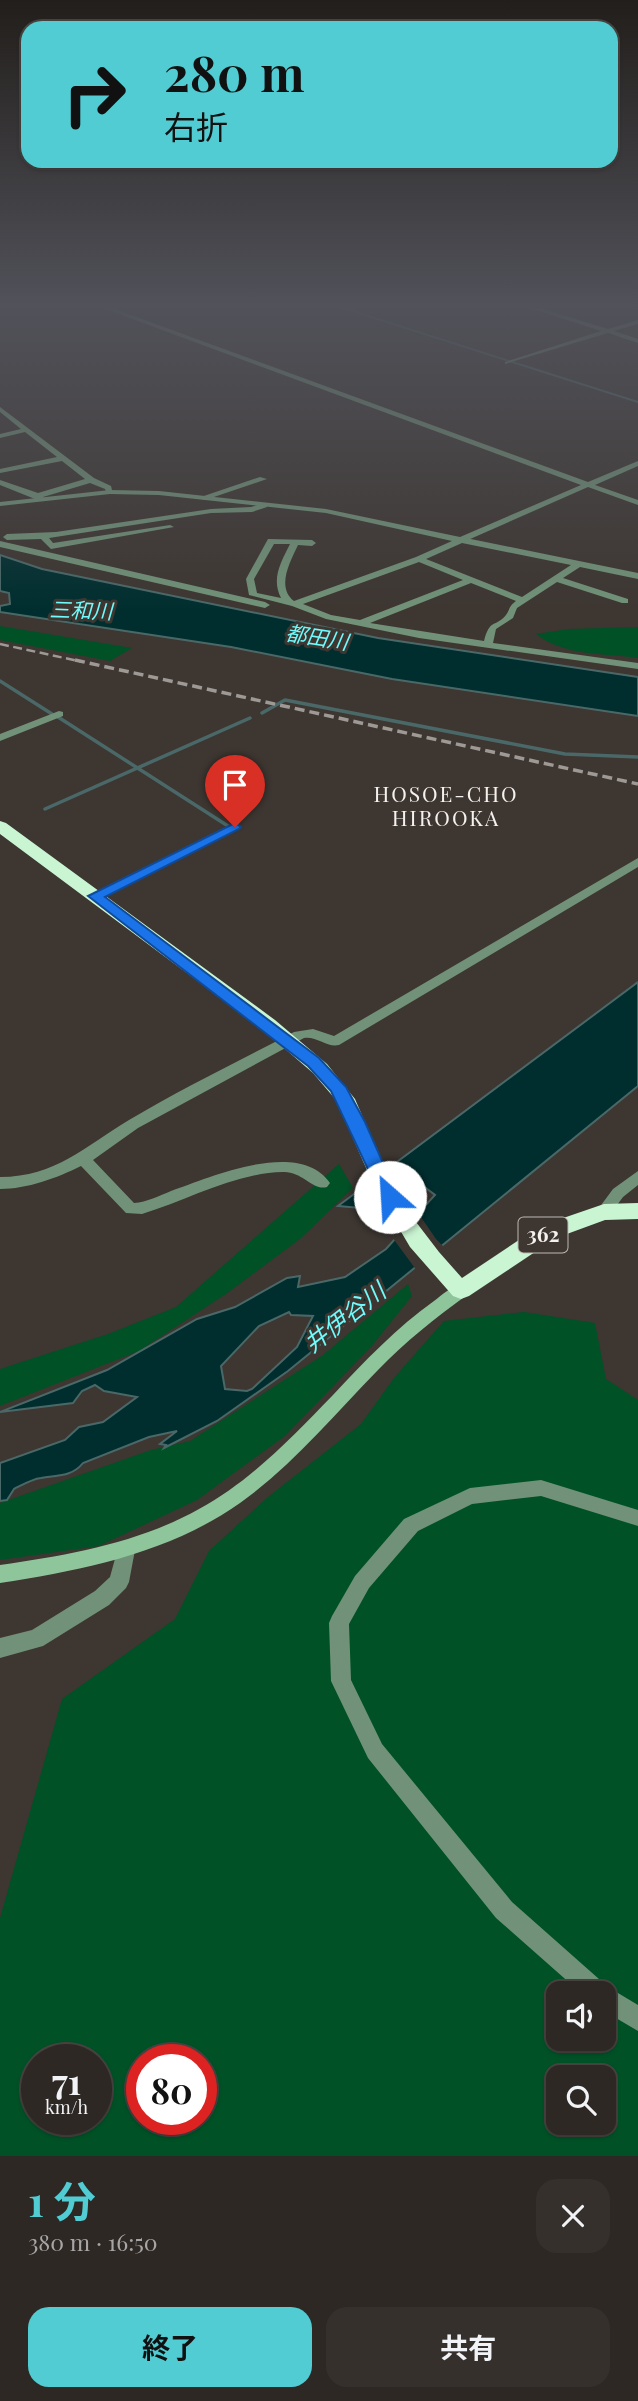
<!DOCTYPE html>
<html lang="ja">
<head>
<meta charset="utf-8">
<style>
  :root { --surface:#2e2825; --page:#36302d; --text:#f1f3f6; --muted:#a7a6a7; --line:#494442; --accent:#51ccd3 }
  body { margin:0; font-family:"Playfair Display","Noto Sans JP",serif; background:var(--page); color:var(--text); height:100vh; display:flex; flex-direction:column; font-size:26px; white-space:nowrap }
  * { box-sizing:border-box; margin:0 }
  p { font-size:23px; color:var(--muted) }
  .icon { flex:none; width:38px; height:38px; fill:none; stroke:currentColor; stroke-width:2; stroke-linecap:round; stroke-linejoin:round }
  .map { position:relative; height:2156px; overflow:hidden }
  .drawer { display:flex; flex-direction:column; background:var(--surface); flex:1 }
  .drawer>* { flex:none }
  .top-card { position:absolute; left:21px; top:21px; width:597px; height:147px; border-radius:21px; box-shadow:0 2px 5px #0004,0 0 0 2px var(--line); background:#51ccd3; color:#111; overflow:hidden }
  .controls { position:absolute; left:546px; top:1981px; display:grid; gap:14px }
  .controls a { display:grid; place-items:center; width:70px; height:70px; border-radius:14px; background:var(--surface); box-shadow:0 2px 5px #0004,0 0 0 2px var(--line); font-size:35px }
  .speed { position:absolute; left:21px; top:2044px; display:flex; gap:14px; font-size:35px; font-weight:700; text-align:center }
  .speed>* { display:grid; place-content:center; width:91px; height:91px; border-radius:50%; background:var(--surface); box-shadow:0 2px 5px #0004,0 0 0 2px var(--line); line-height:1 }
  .speed small { font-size:18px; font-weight:400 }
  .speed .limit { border:10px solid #d22; background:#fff; color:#111 }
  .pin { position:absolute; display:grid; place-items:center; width:60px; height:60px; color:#fff; margin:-72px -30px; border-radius:50% 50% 50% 0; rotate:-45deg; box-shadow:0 0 7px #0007 }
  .pin .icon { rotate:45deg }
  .me { position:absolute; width:77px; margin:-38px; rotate:334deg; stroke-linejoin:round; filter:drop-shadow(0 0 5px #0008) }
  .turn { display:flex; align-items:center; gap:24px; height:147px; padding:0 28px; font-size:32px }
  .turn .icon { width:91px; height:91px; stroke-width:2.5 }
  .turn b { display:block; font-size:49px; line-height:60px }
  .round { display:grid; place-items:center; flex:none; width:74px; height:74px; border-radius:21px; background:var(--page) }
  .headline { display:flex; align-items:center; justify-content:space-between; height:119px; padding:0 28px }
  h1 { font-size:42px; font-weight:700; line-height:52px; color:var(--accent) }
  .action { display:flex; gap:14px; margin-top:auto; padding:14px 28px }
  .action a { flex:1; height:80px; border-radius:21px; background:var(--accent); color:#111; font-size:28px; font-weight:700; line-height:80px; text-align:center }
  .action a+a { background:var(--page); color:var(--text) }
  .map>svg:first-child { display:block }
  .green { fill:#005126; fill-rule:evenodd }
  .water { fill:#002e2f; stroke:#4a6868; stroke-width:2; fill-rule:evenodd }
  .pier { fill:#3d3631 }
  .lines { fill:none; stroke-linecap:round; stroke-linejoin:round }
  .stream-far1 { stroke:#4a6868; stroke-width:2 }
  .stream { stroke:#4a6868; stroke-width:3.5 }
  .minor { fill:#719278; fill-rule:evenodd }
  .tertiary { fill:#719278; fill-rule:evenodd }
  .secondary { fill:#8fc59b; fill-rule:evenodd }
  .trunk { fill:#caf5d3; fill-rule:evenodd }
  .rail-far1 { stroke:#9e9995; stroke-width:2.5; stroke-dasharray:9 4.5; stroke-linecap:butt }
  .rail { stroke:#9e9995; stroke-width:3.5; stroke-dasharray:10 5; stroke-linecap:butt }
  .route { fill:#1a73e8; stroke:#114b97; stroke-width:2 }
  .labels { text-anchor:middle; stroke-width:6; stroke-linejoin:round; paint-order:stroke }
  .far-water-label { font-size:21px; font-style:italic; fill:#6ffbfc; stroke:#3d3631 }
  .far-neighbourhood-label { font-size:21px; letter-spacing:2px; fill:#f5f1ee; stroke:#3d3631 }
  .shield { fill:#3d3631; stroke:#beb9b5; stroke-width:2 }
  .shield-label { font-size:21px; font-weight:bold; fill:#f5f1ee }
  .water-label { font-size:24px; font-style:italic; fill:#6ffbfc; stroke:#3d3631 }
</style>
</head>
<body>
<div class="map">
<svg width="638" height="2156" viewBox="0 0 638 2156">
  <rect width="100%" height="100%" fill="#3d3631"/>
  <path class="green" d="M0 626 132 648 110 661 0 640Z
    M638 627V658C604 653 564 656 536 634L569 629Z
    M339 1164 353 1188 300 1239 226 1294 139 1351 0 1406V1369L108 1334 176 1307Z
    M408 1284 412 1296 371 1347 285 1436 197 1500 99 1546 0 1560V1503L151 1450 190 1441 323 1355Z
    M524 1312 595 1323 606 1379 638 1400V2156H0V1918L62 1699 175 1619 209 1551 268 1497 361 1424 394 1378 444 1321ZM558 1993H604V2039H558ZM37 2060H96V2119H37ZM142 2060H201V2119H142ZM558 2077H604V2123H558Z"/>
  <path class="water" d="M0 555 42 569 378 638 638 677V716L392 679 231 647 0 612V606L10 604 9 593 0 591Z
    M638 982V1086L288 1371 217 1421 164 1448 166 1445 160 1444 177 1431 149 1437 83 1463C72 1477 57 1475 41 1478 32 1479 22 1485 14 1489L7 1500 0 1501V1463L65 1440 79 1427 103 1422 137 1397 104 1391 95 1385 82 1391 73 1403 0 1412 107 1370 197 1319 235 1307 287 1278 300 1276 298 1287 345 1277 386 1249 435 1195 423 1186 372 1209 338 1206ZM289 1312 291 1315 313 1316 297 1347 252 1389 247 1391 225 1389 221 1366 259 1326Z"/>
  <path class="pier" d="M391 1162 409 1198 377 1211 363 1183Z
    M416 1210 436 1239 445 1248 417 1271 392 1237Z"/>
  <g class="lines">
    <path class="stream-far1" d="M343 308 638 402"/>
    <path class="stream" d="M0 681 52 714
      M262 713 285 700 565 754 638 757
      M58 717 228 826
      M45 809 250 718"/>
    <path class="minor" d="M530 308H540L608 329 638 320V324L614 331 638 339V343L608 333 505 364V362L601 331Z
      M0 407 94 478 111 486 113 494H107L105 489 90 483 43 497 44 499 40 501 0 485V480L38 493 85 479 62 461 0 473V469L57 457 25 432 0 438V434L21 429 0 412Z
      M260 477 267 479 205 500 198 498Z
      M264 503H267V507L252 512 211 513 49 538 53 543 170 525 174 527 51 549 41 539 7 540 3 537 7 534 56 532 211 509 251 507Z
      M461 537 638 573V579L580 567 563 578 628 599V603H622L557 582 517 608 513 618 496 629 493 643 638 663V669L419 638 326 619 292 606 249 595 246 579 268 539 312 540 316 543 312 546 298 545C290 562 276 587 294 601L416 557ZM462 543 571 565 522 597 426 559ZM274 544H290C281 562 271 579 281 598L257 593 254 579ZM419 562 463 580 360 620 331 615 303 604ZM471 583 516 601C509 606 510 609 506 615 495 628 490 618 484 641L370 623Z
      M0 541 265 602 270 605 265 608 0 547Z
      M59 711 63 712V716L0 741V734Z
      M235 824 239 825V829L99 899 95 900 89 896Z
      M638 858V867L339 1045C327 1048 317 1036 304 1038L138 1128 93 1160 134 1203C147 1202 159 1196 171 1191 211 1177 299 1138 330 1183L327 1187C313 1191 302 1171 283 1172 234 1173 188 1200 142 1214L126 1213 81 1166C57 1178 27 1189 0 1189V1177C56 1177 85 1146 129 1120 183 1088 239 1061 294 1032L313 1029 334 1036Z
      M126 1541 133 1544 135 1550 129 1582 126 1588 109 1605 43 1646 0 1658V1638L32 1630 95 1591 110 1577 119 1544Z"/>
    <path class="tertiary" d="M103 308H112L588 482 638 461V466L595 485 638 500V505L588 487 461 543 326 513 159 495 110 494 0 506V502L110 490 159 491 326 509 460 537 581 485Z
      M638 1171V1185L623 1197 609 1216H599L596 1212 613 1189Z
      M541 1480 638 1510V1526L541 1496 472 1504 418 1531 369 1588 349 1624 351 1680 382 1744 512 1902 608 1987 638 2005V2031L604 2011V1993H581L496 1918 368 1758 331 1681 329 1623 332 1616 355 1576 404 1519 470 1488Z"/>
    <path class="secondary" d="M461 1284 467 1285 469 1290 467 1295C435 1318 405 1342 378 1370 333 1416 292 1466 240 1503 169 1553 84 1570 0 1583V1565C69 1555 138 1543 199 1509 251 1481 292 1437 333 1395 364 1362 397 1327 434 1301 443 1294 451 1287 461 1284Z"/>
    <path class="trunk" d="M0 821 6 823 275 1020 327 1064 355 1099 384 1166 413 1218 439 1252 462 1278 540 1226 604 1204 638 1203V1219L605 1220 556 1238 469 1296 461 1299 453 1296 410 1247 374 1186 336 1100 313 1073 262 1029 0 834Z"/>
    <path class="rail-far1" d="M0 644 83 662"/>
    <path class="rail" d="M75 660 638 784"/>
  </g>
  <linearGradient id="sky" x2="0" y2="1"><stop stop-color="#221e1b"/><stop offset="0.5" stop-color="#51525a"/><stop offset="1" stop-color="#51525a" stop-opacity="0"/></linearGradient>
  <rect width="638" height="610" fill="url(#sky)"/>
  <path class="route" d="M235 823 241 827 239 829 105 897 319 1058 346 1087 365 1122 398 1197 396 1201H383L331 1091 308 1066 88 896Z"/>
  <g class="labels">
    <g class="far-water-label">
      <text transform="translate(81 611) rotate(2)" y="7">三和川</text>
      <text transform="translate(317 638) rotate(9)" y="7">都田川</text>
    </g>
    <g class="far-neighbourhood-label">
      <text x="446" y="802">HOSOE-CHO<tspan x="446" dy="24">HIROOKA</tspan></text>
    </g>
    <rect class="shield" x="518.5" y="1217.5" width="49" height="35" rx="5"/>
    <g class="shield-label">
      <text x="543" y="1242">362</text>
    </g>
    <g class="water-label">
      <text transform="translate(345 1318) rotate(-38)" y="8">井伊谷川</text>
    </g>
  </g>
</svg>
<div class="controls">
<a><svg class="icon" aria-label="sound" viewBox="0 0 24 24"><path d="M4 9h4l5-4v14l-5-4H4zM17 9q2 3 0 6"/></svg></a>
<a><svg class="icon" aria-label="search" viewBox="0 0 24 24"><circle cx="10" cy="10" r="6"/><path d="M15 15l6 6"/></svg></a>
</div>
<div class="speed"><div>71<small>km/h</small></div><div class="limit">80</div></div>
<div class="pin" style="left:235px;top:827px;background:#d93025"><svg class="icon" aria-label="arrive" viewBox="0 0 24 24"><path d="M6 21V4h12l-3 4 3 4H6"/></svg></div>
<svg class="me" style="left:390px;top:1197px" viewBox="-20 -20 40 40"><circle r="19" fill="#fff"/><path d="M0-13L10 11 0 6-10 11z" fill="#1a73e8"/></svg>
<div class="top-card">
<div class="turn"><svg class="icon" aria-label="right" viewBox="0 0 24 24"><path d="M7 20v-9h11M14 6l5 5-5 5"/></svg><div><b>280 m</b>右折</div></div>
</div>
</div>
<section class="drawer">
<div class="headline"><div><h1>1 分</h1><p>380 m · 16:50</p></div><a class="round"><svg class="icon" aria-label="close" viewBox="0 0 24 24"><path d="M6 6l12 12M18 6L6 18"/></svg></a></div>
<div class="action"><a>終了</a><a>共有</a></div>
</section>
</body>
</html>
